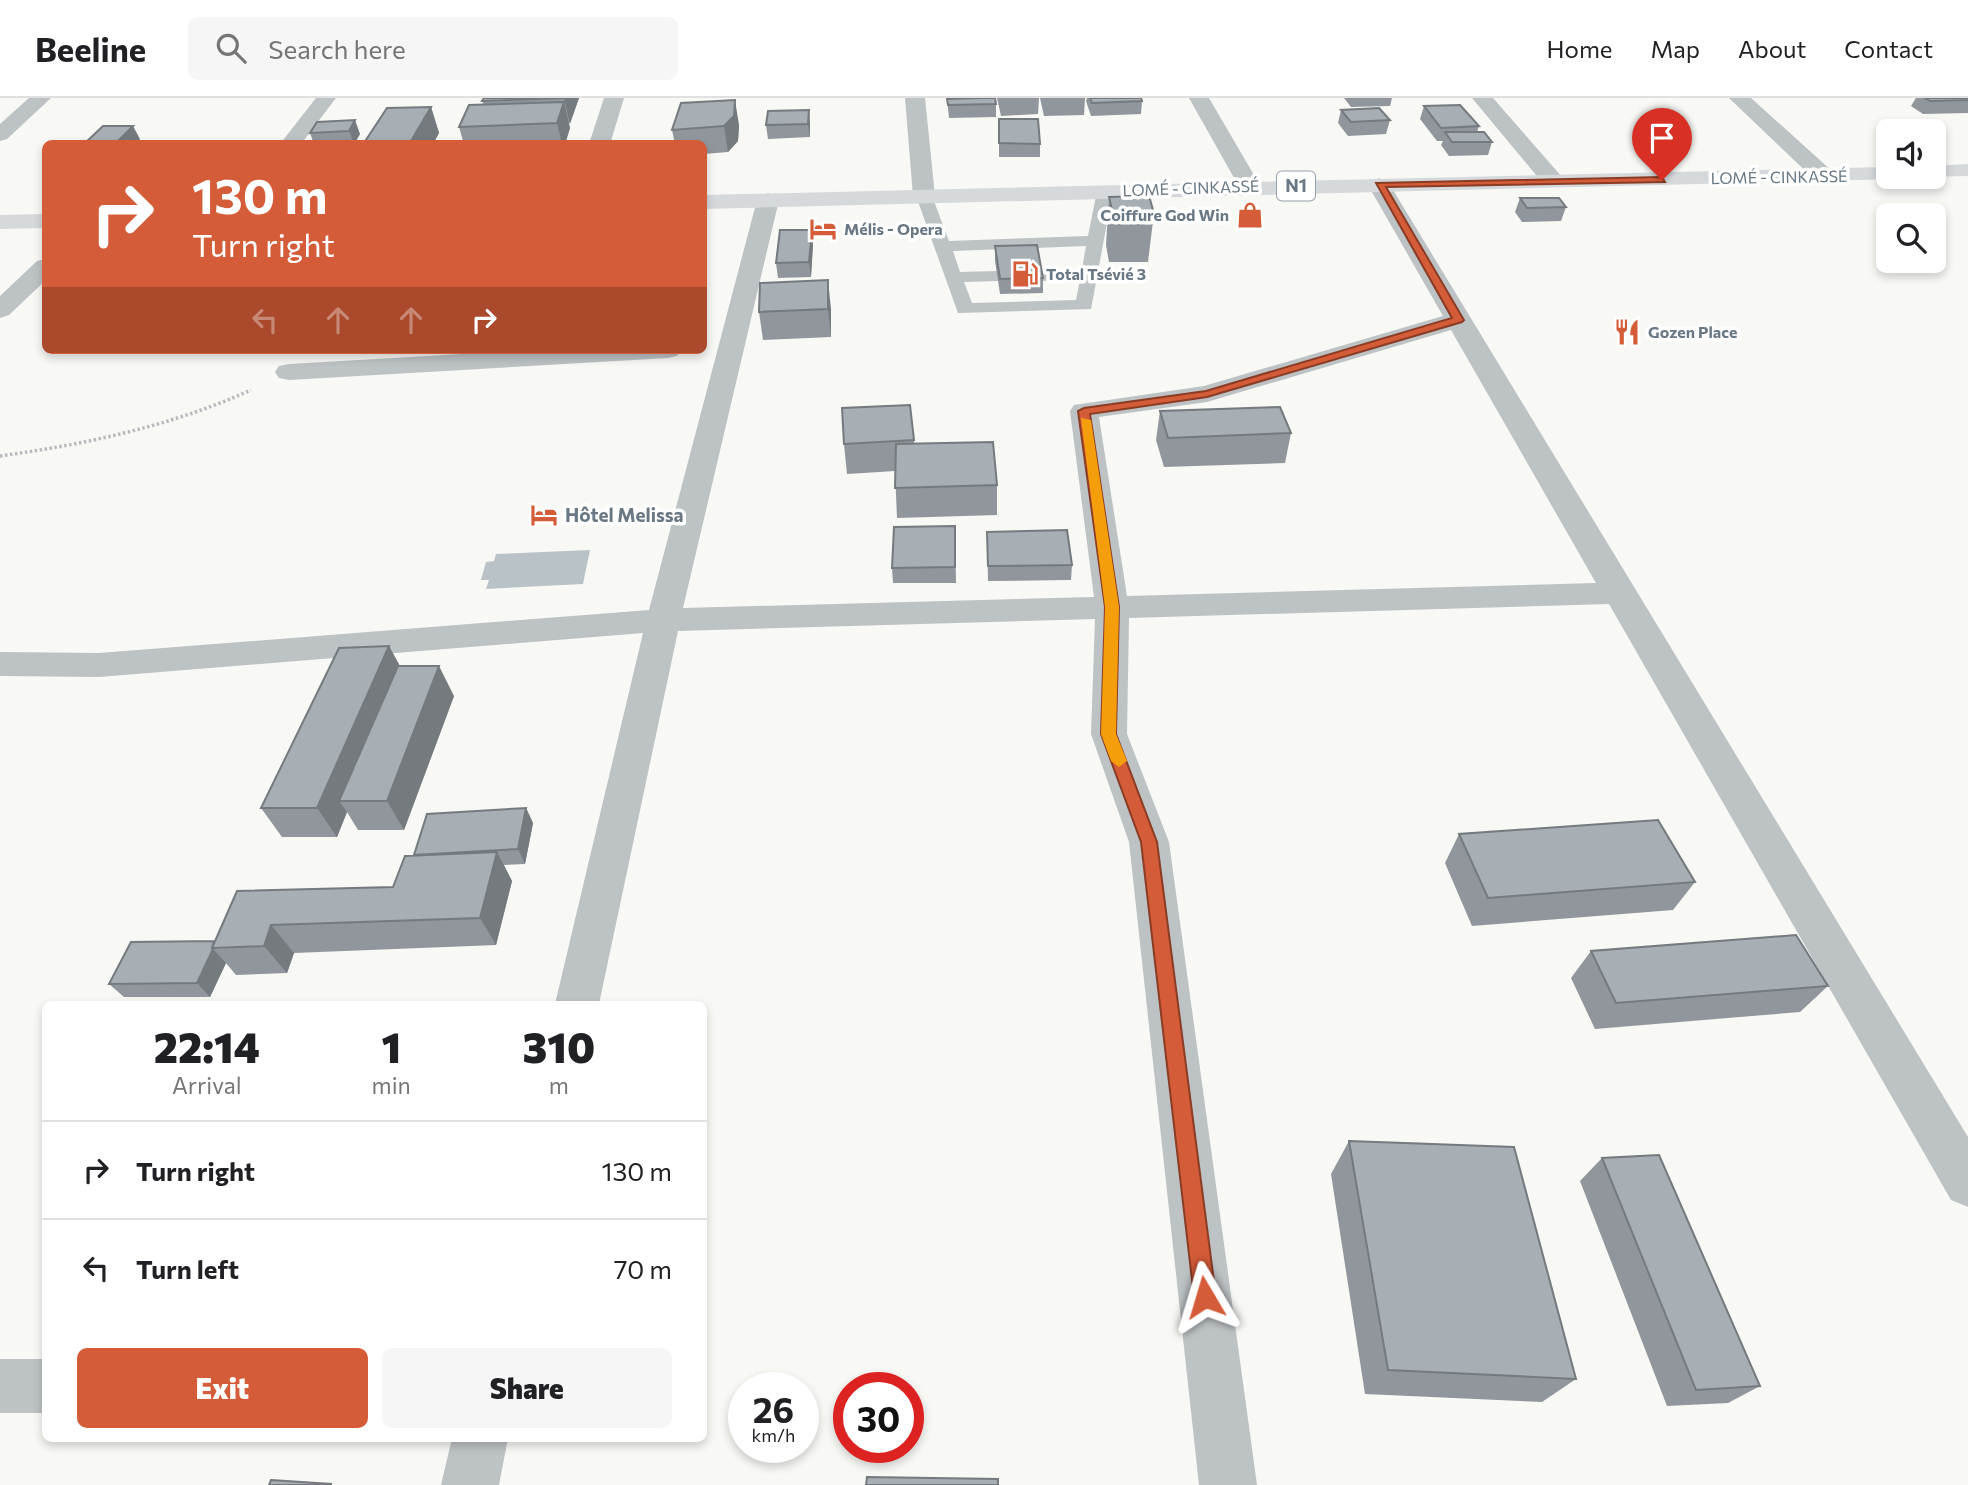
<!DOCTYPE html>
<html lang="en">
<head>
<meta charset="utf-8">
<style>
  :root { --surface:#fff; --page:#f6f6f6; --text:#202124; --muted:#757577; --line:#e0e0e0; --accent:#d55c38 }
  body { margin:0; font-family:Commissioner,sans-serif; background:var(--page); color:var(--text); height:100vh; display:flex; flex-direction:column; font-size:26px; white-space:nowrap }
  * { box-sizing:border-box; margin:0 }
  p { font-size:23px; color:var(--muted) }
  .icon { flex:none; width:38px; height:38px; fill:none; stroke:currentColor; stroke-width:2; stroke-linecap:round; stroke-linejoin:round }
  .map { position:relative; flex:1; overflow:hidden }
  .panel { position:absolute; left:42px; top:903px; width:665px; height:441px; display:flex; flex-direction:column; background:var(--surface); border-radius:10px; box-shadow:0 4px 10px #0003 }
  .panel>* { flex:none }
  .top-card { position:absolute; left:42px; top:42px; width:665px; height:214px; border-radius:10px; box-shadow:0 4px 10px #0003; background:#d55c38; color:#fff; overflow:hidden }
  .tools { position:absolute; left:1876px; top:21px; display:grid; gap:14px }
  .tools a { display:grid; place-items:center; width:70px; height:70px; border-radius:10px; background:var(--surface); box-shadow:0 4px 10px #0003; font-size:35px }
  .speed { position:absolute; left:728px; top:1274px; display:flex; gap:14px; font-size:35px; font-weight:700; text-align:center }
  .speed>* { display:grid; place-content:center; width:91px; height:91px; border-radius:50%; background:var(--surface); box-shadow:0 4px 10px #0003; line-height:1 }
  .speed small { font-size:18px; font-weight:400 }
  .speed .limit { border:10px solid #d22; background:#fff; color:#111 }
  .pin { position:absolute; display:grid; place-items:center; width:60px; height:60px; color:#fff; margin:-72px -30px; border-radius:50% 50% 50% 0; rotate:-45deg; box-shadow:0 0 7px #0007 }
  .pin .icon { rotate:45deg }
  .me { position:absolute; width:77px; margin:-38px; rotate:353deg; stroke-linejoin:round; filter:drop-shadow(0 0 5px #0008) }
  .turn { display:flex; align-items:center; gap:24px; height:147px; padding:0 35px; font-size:32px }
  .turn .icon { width:91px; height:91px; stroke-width:2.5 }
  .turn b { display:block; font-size:49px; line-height:60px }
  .lanes { display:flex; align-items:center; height:66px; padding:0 35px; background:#0003; justify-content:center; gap:35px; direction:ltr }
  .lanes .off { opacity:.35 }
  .eta { display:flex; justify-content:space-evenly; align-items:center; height:119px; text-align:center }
  .eta b { font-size:42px; font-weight:800; line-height:49px }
  .button { display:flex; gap:14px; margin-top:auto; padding:14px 35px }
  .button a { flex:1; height:80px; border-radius:10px; background:var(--accent); color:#fff; font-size:28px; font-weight:800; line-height:80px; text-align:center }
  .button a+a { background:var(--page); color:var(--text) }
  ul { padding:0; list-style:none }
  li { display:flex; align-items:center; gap:21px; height:98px; padding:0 35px; border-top:2px solid var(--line) }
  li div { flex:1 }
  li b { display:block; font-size:26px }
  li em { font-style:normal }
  header { display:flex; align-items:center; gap:42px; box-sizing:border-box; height:98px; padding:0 35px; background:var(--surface); border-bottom:2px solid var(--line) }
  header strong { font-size:33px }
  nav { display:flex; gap:38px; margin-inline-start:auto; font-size:24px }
  .search { width:490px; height:63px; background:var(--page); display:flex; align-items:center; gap:18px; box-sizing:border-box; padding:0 24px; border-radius:10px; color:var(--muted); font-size:26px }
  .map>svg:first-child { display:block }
  .water { fill:#b9c3c7 }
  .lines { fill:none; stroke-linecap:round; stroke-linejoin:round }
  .path { stroke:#b8bbbe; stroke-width:3.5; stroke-dasharray:2.5 2.5; stroke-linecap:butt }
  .service { fill:#bdc2c5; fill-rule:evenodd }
  .minor { fill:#bdc2c5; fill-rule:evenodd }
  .trunk { fill:#d5d9dc; fill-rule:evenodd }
  .wall { fill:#90969b }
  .shaded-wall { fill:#757a7e }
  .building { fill:#a7afb4; stroke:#757a7e; stroke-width:2 }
  .route { fill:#d55c38; stroke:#8a3c24; stroke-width:2 }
  .slow { fill:#f59e0b }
  .labels { text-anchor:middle; stroke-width:7; stroke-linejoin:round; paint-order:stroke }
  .far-street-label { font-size:16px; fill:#697884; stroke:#fff }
  .far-poi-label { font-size:16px; font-weight:bold; fill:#697884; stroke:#fff; text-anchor:start }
  .shield { fill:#fff; stroke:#96a0a9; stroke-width:2 }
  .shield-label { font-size:18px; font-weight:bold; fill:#697884 }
  .poi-label { font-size:19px; font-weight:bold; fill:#697884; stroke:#fff; text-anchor:start }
</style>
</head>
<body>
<header>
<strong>Beeline</strong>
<div class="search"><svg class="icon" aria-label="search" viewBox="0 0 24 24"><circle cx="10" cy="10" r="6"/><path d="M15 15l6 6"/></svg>Search here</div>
<nav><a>Home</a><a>Map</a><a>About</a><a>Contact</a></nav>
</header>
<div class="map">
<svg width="1968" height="1387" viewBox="0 0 1968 1387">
  <rect width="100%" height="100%" fill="#f8f8f5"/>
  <path class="water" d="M590 452 583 486 486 491 489 482H481L486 464 494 463 496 456Z"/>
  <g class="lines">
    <path class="path" d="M0 358C87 346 171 328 251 292"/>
    <path class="service" d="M1105 88 1113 93 1091 211 958 215 916 98 918 95H930L932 98 949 143 1088 138 1097 93ZM1086 148 1082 171 1039 173 1030 178 1039 183 1080 182 1076 202 972 205 964 184 998 183 1007 178 998 173 960 174 953 153Z"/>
    <path class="minor" d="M29 0H51L7 41 0 43V26Z
      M316 0H336L301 46H280Z
      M604 0H624L610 46H589Z
      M905 0H925L935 98 924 105 913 98Z
      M1189 0H1209L1261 89 1258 94H1242Z
      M1472 0H1493L1562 79 1565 84 1562 89H1546Z
      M1729 0H1751L1833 74 1836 79 1833 84H1817Z
      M1379 80 1390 87 1968 1039V1109L1951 1102 1609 506 1129 520 1127 636 1169 744 1257 1387H1199L1129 744 1091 636 1095 521 678 533 599 906H555L643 535 99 579 0 578V554L99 555 649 512 757 102 768 95 779 102 683 510 1094 499 1070 313 1074 307 1204 288 1443 218 1368 87ZM1451 232 1596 485 1127 498 1099 319 1207 304Z
      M46 161V182L9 217 0 220V198L37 163Z
      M530 252H681L677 258 668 260 289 282 279 280 275 274 279 268 289 266Z
      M0 1261H46V1315H0Z
      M452 1340H508L499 1387H441Z"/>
    <path class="trunk" d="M1968 66V78L1927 79H1934V68Z
      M1888 69V79L1896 81 704 111V97Z
      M46 116V130L0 131V117Z"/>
  </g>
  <path class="wall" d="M579 0 569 26 570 30 565 46H464L459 29 484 7 482 3Z
    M997 0H1039L1038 16 1001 18Z
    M1040 0H1085L1084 17 1044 18Z
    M1087 0H1141L1142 3 1141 16 1091 18 1086 3Z
    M1344 0H1392L1390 8 1351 9Z
    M1916 0H1968V15L1923 16 1911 8Z
    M947 1 996 6V19L949 20Z
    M681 5 739 27 738 43 728 54 704 56V46H675L672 32Z
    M1424 8 1479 28 1477 34 1492 44 1488 57 1449 58 1441 47 1443 43H1437L1420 21Z
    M431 9 439 35 433 46H364Z
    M1341 12 1390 22 1386 36 1348 38 1338 25Z
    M999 21 1040 46V59H999Z
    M317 24 360 36 354 46H314L310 35Z
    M810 25V39L768 41 766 27Z
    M1109 99 1154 115 1148 164H1109L1106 147Z
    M1520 100 1566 109 1561 123 1522 124 1515 114Z
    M813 146 811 179 778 180 776 165Z
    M995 148 1043 180V195L1000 196 995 163Z
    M831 211V239L763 242 759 214Z
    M1160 313 1291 335 1285 365 1164 369 1156 342Z
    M914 342V346L997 387V417L897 420 895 373 847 376 844 346Z
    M955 428 956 485H893L892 470Z
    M987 434 1072 467 1071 482 988 483Z
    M389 548 400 568 454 598 404 732H358L347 714 337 739H282L261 710Z
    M526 710 533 725 525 766 504 767 512 783 496 847 294 855 287 875 236 877 226 865 210 899H124L109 886 214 843 393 789 415 757Z
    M1459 736 1695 784 1673 812 1472 828 1445 765Z
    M1591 853 1828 888 1800 914 1595 931 1571 880Z
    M1349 1043 1576 1281 1542 1304 1365 1296 1331 1076Z
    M1602 1060 1760 1288 1728 1305 1667 1308 1580 1083Z"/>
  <path class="shaded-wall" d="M564 0H579L570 26Z
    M735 2 739 27 738 43 728 54 724 28Z
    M564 4 570 30 565 46H562L557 25Z
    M431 9 439 35 433 46H411V43Z
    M809 12 810 25V39L808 26Z
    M355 22 360 36 354 46 349 33Z
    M133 28 140 41 136 46H115Z
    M812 132 813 146 811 179 809 164Z
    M828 182 831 211V239L828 211Z
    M389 548 405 578 339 703 347 714 337 739 317 710Z
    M439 568 454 598 404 732 387 703Z
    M526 710 533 725 525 766 518 751Z
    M497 754 512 783 496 847 480 820Z
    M271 827 294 855 287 875 264 848Z
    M213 851 226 865 210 899 197 885Z"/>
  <path class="building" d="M484 0H564L482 3Z
    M979 0H995L996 6 948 7 947 1Z
    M1090 0H1141L1142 3 1092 5Z
    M1925 0H1968V2L1930 3Z
    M735 2 734 18 724 28 672 32 681 5Z
    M564 4 557 25 459 29 469 7Z
    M1460 7 1479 28 1441 30 1424 8Z
    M431 9 411 43 364 45 387 10Z
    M1379 10 1390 22 1351 24 1341 12Z
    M809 12 808 26 766 27 768 13Z
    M999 21H1038L1040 46 999 45Z
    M355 22 349 33 310 35 317 24Z
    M103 28H133L115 46H84Z
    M1445 34H1484L1492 44H1452Z
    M1149 98 1154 115 1113 116 1109 99Z
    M1520 100H1559L1566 109 1527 110Z
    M780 132H812L809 164 776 165Z
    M1037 147 1043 180 1000 181 995 148Z
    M828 182V211L759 214 760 185Z
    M910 307 914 342 844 346 842 310Z
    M1280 309 1291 335 1168 340 1160 313Z
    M993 344 997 387 895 390 896 346Z
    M955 428V469L892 470 894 429Z
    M1067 432 1072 467 988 468 987 434Z
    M389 548 317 710H261L339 550Z
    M398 568H439L387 703H339Z
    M526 710 518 751 414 757 427 716Z
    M1658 722 1695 784 1488 800 1459 736Z
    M497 754 480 820 271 827 264 848 212 850 237 793 393 789 405 758Z
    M1796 837 1828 888 1616 905 1591 853Z
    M214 843 212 850 213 851 197 885 109 886 131 844Z
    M1349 1043 1514 1049 1576 1281 1388 1272Z
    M1659 1057 1760 1288 1696 1292 1602 1060Z
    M867 1379 998 1381V1387H866Z
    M271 1382 331 1386V1387H269Z"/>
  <path class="route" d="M1662 79 1665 84 1386 89 1464 222 1462 224 1207 299 1090 316 1119 509 1116 636 1157 744 1216 1199 1213 1207 1205 1210 1197 1207 1194 1199 1141 744 1101 636 1105 509 1078 313 1084 310 1206 293 1452 220 1376 85Z"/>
  <path class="slow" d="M1081 320 1091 322 1119 509 1116 636 1127 663 1119 669 1111 663 1101 636 1105 509Z"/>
  <defs>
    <g id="shop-bare" transform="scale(2.1)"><path d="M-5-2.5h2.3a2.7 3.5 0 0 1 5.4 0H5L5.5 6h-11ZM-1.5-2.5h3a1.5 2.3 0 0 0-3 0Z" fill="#d55c38" stroke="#fff" stroke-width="2.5" paint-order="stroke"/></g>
    <g id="hotel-bare" transform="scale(2.1)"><path d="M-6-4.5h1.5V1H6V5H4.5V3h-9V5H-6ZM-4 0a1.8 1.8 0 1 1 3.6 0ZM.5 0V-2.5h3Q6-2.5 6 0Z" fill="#d55c38" stroke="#fff" stroke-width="2.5" paint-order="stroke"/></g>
    <g id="fuel-bare" transform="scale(2.1)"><path d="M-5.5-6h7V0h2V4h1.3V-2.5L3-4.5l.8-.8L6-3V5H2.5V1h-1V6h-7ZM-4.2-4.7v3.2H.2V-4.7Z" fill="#d55c38" stroke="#fff" stroke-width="2.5" paint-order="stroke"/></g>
    <g id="restaurant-bare" transform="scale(2.1)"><path d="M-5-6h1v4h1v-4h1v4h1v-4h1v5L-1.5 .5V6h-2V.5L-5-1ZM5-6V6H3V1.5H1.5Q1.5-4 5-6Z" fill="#d55c38" stroke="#fff" stroke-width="2.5" paint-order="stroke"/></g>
  </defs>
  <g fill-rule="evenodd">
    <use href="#shop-bare" x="1250" y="117"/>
    <use href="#hotel-bare" x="823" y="131"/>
    <use href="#fuel-bare" x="1025" y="176"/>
    <use href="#restaurant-bare" x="1627" y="234"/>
    <use href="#hotel-bare" x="544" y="417"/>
  </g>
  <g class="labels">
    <g class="far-street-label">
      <text transform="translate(1779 79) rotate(-1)" y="6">LOMÉ - CINKASSÉ</text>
      <text transform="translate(1191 90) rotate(-2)" y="6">LOMÉ - CINKASSÉ</text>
    </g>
    <g class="far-poi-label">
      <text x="1229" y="123" text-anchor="end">Coiffure God Win</text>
      <text x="844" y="137">Mélis - Opera</text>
      <text x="1046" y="182">Total Tsévié 3</text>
      <text x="1648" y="240">Gozen Place</text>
    </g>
    <rect class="shield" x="1277" y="73.5" width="38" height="29" rx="5"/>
    <g class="shield-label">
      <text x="1296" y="94">N1</text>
    </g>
    <g class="poi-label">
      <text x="565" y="424">Hôtel Melissa</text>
    </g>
  </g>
</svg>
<div class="tools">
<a><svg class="icon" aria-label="sound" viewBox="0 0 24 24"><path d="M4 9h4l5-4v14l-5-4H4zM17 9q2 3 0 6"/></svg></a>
<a><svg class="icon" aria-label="search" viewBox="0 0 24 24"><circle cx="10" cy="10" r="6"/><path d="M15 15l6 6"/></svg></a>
</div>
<div class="speed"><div>26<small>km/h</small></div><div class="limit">30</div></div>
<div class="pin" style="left:1662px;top:82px;background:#d93025"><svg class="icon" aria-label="arrive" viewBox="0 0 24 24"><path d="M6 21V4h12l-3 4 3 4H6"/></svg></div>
<svg class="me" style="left:1205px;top:1199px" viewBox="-20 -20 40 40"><path d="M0-17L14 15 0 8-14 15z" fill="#d55c38" stroke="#fff" stroke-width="4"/></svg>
<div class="top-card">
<div class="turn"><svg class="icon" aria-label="right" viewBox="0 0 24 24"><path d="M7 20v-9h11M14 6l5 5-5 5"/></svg><div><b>130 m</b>Turn right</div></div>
<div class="lanes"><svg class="icon off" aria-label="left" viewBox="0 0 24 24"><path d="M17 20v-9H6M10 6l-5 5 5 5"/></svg><svg class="icon off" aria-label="ahead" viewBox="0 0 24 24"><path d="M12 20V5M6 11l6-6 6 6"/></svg><svg class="icon off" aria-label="ahead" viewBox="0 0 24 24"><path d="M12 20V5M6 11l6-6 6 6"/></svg><svg class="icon" aria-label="right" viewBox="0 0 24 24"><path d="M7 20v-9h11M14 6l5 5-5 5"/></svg></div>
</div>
<section class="panel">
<div class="eta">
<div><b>22:14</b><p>Arrival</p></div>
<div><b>1</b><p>min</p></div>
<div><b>310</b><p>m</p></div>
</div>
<ul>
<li><svg class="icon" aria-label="right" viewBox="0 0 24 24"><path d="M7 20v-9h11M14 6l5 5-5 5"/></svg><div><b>Turn right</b></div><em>130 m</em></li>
<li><svg class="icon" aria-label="left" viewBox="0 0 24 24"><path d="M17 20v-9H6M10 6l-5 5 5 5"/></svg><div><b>Turn left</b></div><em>70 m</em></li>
</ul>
<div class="button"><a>Exit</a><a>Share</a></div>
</section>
</div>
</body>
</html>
